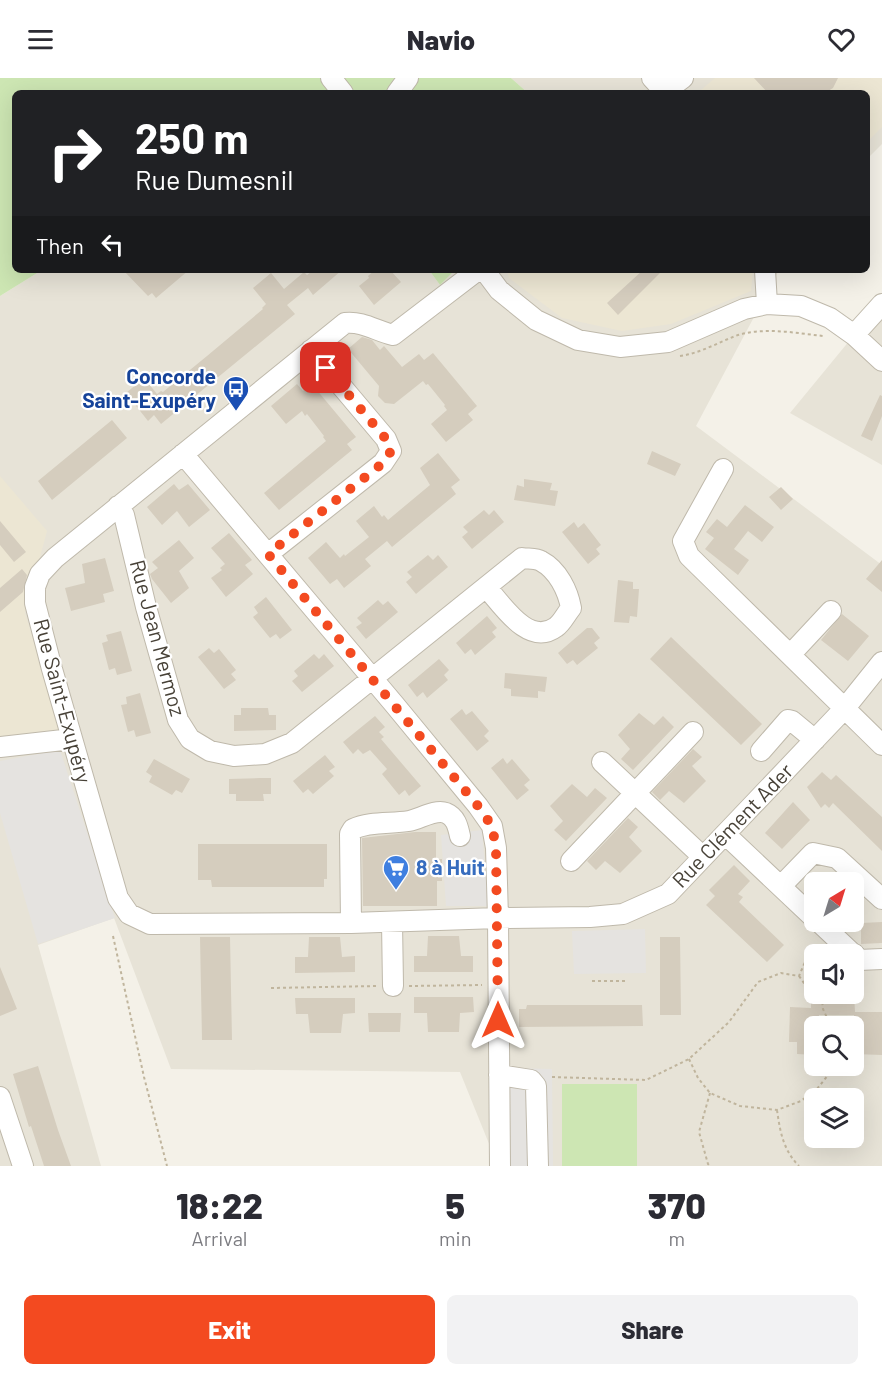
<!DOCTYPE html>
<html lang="en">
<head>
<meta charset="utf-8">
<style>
  :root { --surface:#fff; --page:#f2f2f3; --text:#2b2b33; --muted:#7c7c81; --accent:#f34a20 }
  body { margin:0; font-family:Barlow,sans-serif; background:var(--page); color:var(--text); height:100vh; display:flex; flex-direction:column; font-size:22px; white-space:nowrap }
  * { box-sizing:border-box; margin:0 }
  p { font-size:20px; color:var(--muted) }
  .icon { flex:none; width:33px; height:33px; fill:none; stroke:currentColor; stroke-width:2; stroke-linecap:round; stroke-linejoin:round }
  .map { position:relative; height:1088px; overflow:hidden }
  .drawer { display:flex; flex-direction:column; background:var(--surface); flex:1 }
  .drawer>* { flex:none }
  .hud { position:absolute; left:12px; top:12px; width:858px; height:183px; border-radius:9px; box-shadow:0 6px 24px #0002; background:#202124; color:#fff; overflow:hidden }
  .needle { width:39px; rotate:38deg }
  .fabs { position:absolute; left:804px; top:794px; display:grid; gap:12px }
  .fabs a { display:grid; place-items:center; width:60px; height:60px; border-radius:9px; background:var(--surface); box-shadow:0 6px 24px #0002; font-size:30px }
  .pin { position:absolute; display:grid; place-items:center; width:51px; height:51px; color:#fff; margin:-26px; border-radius:12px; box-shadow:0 3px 9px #0006 }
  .me { position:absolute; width:66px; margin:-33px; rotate:0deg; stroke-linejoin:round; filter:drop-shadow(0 0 4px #0008) }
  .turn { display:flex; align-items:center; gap:21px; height:126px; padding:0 24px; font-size:27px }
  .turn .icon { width:78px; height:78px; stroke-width:2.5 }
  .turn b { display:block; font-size:42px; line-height:51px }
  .then { display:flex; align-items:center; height:57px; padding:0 24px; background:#0003; gap:12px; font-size:22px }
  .eta { display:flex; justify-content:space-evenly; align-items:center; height:102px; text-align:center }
  .eta b { font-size:36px; font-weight:800; line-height:42px }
  .primary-button { display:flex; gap:12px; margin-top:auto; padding:12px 24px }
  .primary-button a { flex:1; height:69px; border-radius:9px; background:var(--accent); color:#fff; font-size:24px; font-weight:800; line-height:69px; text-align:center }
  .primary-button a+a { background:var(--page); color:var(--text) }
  header { display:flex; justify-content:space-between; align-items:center; height:78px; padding:0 24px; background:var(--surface); font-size:27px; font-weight:800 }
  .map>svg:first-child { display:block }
  .residential { fill:#e7e3d7; fill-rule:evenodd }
  .education { fill:#ece6d3 }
  .green { fill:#cde6b3 }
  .parking { fill:#e5e3e0 }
  .building { fill:#d5cdbe }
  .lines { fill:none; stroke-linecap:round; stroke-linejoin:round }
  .minor-casing { stroke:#bfb9ab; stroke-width:22 }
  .path { stroke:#c0b59d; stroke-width:2; stroke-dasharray:3 3; stroke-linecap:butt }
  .minor { stroke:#fff; stroke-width:20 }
  .route { stroke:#f34a20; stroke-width:10; stroke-dasharray:0 18 }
  .labels { text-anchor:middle; stroke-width:4.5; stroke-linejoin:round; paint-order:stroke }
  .transit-label { font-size:21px; font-weight:bold; fill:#164399; stroke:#fff; text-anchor:end }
  .street-label { font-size:21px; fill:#474137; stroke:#fff }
  .shop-label { font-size:21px; font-weight:bold; fill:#366cbe; stroke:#fff; text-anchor:start }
</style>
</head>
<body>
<header><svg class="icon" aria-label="menu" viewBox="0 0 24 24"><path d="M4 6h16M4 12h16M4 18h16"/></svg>Navio<svg class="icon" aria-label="heart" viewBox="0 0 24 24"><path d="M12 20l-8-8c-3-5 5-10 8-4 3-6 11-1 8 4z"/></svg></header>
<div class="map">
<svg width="882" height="1088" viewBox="0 0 882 1088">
  <rect width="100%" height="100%" fill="#f4f1e8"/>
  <path class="residential" d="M511 0H882V66L867 81V15H528Z
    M42 192H429L440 207 455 192H779L696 348 882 487V1088H498L460 994 171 991 114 840 38 867 101 1088H0V218ZM814 804H854V843H814ZM814 876H854V915H814ZM814 948H854V987H814ZM814 1020H854V1059H814Z
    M882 223V387L790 335Z"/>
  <path class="education" d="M715 0H882V49L867 64V15H704L701 12Z
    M507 192H753L751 213 671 246 622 253 562 240 509 200Z
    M0 398 47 453 25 535 64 662 0 672Z"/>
  <path class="green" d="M0 0H511L528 15H15V192H42L0 218Z
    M429 192H455L440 207Z
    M562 1006H637V1088H562Z"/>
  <path class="parking" d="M60 672 115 840 38 866 0 735V683Z
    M482 752 488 828H446L441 757Z
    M645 851 646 895 574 896 572 853Z
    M510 990 552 991 553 1088H511Z"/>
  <path class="building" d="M754 0H838L833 10 825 15H768Z
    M123 192H189L156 220 152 215 148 218Z
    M314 192H342L313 217 308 210 287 227 295 236 161 346 154 337 148 343 126 315 144 300 157 316 161 313 163 314 207 278 263 231 262 230 266 226 253 210 271 195 284 211 304 194 307 197Z
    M375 192H390L401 204 374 227 359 208 369 200 368 198Z
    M643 192H663L618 237 607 225Z
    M362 259 372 262 380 272 384 268 402 289 419 276 424 282 433 275 477 328 468 336 473 342 446 364 431 346 447 332 444 328 445 327 428 306 426 307 423 303 394 326 385 325 378 318 379 308 348 271Z
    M311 305 356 359 347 366 352 372 279 432 264 415 326 363 323 359 324 358 307 336 305 338 302 333 286 346 271 328 297 306 303 313Z
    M880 317 882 318V338L872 363 861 358Z
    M112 342 127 360 52 422 38 403Z
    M652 373 681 386 675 398 647 386Z
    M438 375 460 402 451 409 456 416 392 469 387 463 365 481 371 488 344 510 337 501 330 506 308 480 326 464 340 480 344 476 345 478 369 459 356 443 374 428 382 439 384 437 388 442 430 407 420 390Z
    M524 401 552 405 550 412 558 413 555 428 514 422 517 407 524 409Z
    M174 406 179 412 188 406 210 432 189 449 177 433 162 447 147 429Z
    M781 409 793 421 781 432 769 419Z
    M745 427 774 449 762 464 748 453 734 471 749 482 738 497 705 471 714 460 706 454 717 441 727 449Z
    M484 432 489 437 494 432 504 444 472 471 462 459 468 454 463 449Z
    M0 443 26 474 14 484 0 467Z
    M574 444 578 450 584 445 601 467 596 471 600 476 588 486 562 454Z
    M229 455 252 482 245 487 253 496 226 519 211 500 222 492 220 490 225 486 211 470Z
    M179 462 194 480 179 493 189 510 171 525 152 501 150 496 158 490 152 484Z
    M428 477 433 482 438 477 448 489 416 516 406 504 412 499 407 494Z
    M105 480 114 513 103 516 105 524 71 533 65 510 85 505 82 486Z
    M882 482V514L866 501Z
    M22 491 27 497 23 514 0 534V510Z
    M618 502 633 504V511H639L637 539 630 538 629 545 614 544Z
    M266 519 292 552 280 561 276 556 270 560 253 539 258 535 254 529Z
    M378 522 383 527 388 523 398 534 366 561 356 549 362 545 357 540Z
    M842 536 869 558 848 583 821 562Z
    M487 538 497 550 492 554 496 559 475 577 471 571 465 576 456 565Z
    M587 550H592L600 560 594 565 598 570 577 587 573 582 567 586 558 575Z
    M121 553 132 593 117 597 115 590 109 592 102 565 108 563 106 557Z
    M671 559 762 646 741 667 650 581Z
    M209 570 214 575 219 571 236 592 231 596 236 602 224 611 198 579Z
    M314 576 319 581 324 576 334 588 302 614 292 603 298 598 294 593Z
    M439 581 449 592 444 597 448 602 427 620 423 614 417 619 408 607Z
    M505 595 547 599 545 614 538 613V620L511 618V611L504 610Z
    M140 615 151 655 136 659 134 652 128 654 121 627 127 626 126 619Z
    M241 630H268L269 637H276V652L234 653V637H241Z
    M462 631 466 637 472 633 489 653 484 658 489 663 477 673 450 641Z
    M639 635 654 647 663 638 674 649 633 692 621 681 630 671 618 657Z
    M375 638 385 649 379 654 384 659 381 661 421 708 409 718 405 712 399 717 382 696 387 691 370 672 363 676 358 671 353 676 343 664Z
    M693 671 702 679 692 688 706 703 684 725 669 713 660 722 652 714Z
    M325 677 335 689 329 693 334 698 313 716 308 711 303 715 293 703Z
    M503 680 507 686 512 681 530 702 524 707 529 712 517 722 491 690Z
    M154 681 190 701 182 715 176 712 172 717 149 704 152 698 146 694Z
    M822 694 831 702 836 697 882 739V773L833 725 829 730 825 726 821 730 807 709Z
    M260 700H271V716H263L264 723H236V716H229V701Z
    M572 706 587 719 595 710 607 720 566 763 554 752 563 743 550 728Z
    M793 724 810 742 782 771 765 755Z
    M628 740 638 749 629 759 642 773 620 795 605 783 596 792 587 783Z
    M415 754H436V781H442V803H437V828H363L362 760Z
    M198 766H327V801H324V809H212L211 802H198Z
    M734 787 750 803 738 816 743 819 739 824 784 867 767 884 706 827 715 818 709 812Z
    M882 844V865L861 866V845Z
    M428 858H459L461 878H473V894H414V878H427Z
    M200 859H230L232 962H202Z
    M309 859H340L342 879 355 878V894L295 895V879H308Z
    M660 859H680L681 937H660Z
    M0 889 17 931 0 938Z
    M811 915H854L855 934H882V977L854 976V937H819L818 948H814V977L797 976V964H789L790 929 811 930Z
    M414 919H473L474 934 460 935 459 954H428L427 935H414Z
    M295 920H355V935L343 936 341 955H310L308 936H296Z
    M527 927H642L643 948 519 949V931H526Z
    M368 935H401L400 954H369Z
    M38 988 58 1052 71 1088H44L31 1048 29 1049 13 996Z"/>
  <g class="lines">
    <g class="minor-casing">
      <path id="minor" d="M331 0 343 15
        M652 0 665 14
        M397 15 408 0
        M663 15 683 0
        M478 192 393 257C376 253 363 243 345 245L55 480 40 496 35 509V525L52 591 118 820 129 836 150 846 351 845 498 840 590 839 623 836 668 816 845 630 882 584
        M484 192 499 212 536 242 578 262 620 269 668 264 744 231 767 226 801 228 830 240 854 257 882 283
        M765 192 767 226
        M854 257 882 226
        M183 376 394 626 478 728 492 748 496 770 498 840 500 1088
        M723 391 683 463 689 478 882 667
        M118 428 124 437 146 529 178 642 190 661 210 673 234 678 265 676 292 665 522 480C528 481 536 480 541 483 558 492 568 513 571 530 566 536 562 545 556 549 529 569 503 528 487 510
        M268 476 383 385 391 373 386 361 311 272
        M790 577 831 533
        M0 669 72 661
        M761 673 788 642 792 643 815 662
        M602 684 703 779
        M725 756 814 840
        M571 783 693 654
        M781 808 813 775 837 780 882 821
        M818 843 853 876
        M392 844 393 908
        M351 845 350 756 353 751C370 743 391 746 409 743 420 741 435 731 446 735 456 739 458 749 460 758
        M854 876 859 882 882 881
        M499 997 531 1002 536 1008 538 1088
        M0 1019 23 1088"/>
    </g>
    <path class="path" d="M680 278C701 275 719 264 738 257 765 249 796 255 823 258
      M113 858 144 999 167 1088
      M799 898 811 915 822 922 823 931 828 942 843 948
      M592 903H626
      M409 908 482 907
      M271 910 377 908
      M689 981 698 1000 710 1015 740 1028 777 1032 801 1023 817 1011 836 987
      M552 999 646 1002 689 981 729 944 758 904 781 895 799 898 808 877 818 867
      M710 1015 699 1054 708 1086 710 1088
      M777 1032C780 1053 783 1072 799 1088"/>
    <use href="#minor" class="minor"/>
  </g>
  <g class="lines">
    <path class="route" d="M326 290 386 361 391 373 383 385 268 476 478 728 492 748 496 770 498 942"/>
  </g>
  <defs>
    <g id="bus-pin" transform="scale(1.35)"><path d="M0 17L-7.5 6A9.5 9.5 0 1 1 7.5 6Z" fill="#1a4fb4" stroke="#fff"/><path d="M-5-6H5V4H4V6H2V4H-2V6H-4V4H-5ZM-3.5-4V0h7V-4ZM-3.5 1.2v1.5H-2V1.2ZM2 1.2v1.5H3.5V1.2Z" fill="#fff"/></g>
    <g id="supermarket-pin" transform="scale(1.35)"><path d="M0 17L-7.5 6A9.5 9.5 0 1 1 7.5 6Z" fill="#3f7fe0" stroke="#fff"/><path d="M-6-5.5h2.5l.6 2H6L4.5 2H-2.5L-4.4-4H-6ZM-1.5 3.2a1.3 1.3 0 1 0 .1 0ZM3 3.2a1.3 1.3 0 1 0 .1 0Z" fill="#fff"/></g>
  </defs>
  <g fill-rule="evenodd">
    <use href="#bus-pin" x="236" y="311"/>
    <use href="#supermarket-pin" x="396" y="790"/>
  </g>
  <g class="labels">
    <g class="transit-label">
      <text x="216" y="306">Concorde<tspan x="216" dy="24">Saint-Exupéry</tspan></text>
    </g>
    <g class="street-label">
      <text transform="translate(157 560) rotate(75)" y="7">Rue Jean Mermoz</text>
      <text transform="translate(62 623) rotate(75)" y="7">Rue Saint-Exupéry</text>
      <text transform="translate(733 748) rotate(-46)" y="7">Rue Clément Ader</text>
    </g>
    <g class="shop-label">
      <text x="416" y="797">8 à Huit</text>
    </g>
  </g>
</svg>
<div class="fabs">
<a><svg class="needle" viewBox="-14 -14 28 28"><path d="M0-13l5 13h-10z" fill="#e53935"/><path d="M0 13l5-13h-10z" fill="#7c7c81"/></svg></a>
<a><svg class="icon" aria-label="sound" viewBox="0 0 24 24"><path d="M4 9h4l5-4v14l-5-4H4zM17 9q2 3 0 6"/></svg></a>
<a><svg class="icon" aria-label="search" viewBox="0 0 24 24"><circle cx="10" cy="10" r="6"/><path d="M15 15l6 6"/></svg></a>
<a><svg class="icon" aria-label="layers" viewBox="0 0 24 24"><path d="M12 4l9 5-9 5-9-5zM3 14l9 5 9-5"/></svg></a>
</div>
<div class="pin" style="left:326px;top:290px;background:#d93025"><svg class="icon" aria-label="arrive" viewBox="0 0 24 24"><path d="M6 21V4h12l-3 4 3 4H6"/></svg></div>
<svg class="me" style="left:498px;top:942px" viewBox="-20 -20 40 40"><path d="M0-17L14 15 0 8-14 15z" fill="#f34a20" stroke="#fff" stroke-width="4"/></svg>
<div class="hud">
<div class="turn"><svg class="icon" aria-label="right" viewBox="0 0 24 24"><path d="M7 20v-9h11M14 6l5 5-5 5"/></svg><div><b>250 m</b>Rue Dumesnil</div></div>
<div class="then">Then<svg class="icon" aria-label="left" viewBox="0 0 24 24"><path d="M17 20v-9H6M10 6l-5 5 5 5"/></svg></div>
</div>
</div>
<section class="drawer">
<div class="eta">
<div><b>18:22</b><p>Arrival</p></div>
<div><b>5</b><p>min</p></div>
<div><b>370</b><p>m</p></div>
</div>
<div class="primary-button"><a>Exit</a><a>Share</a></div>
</section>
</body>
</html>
